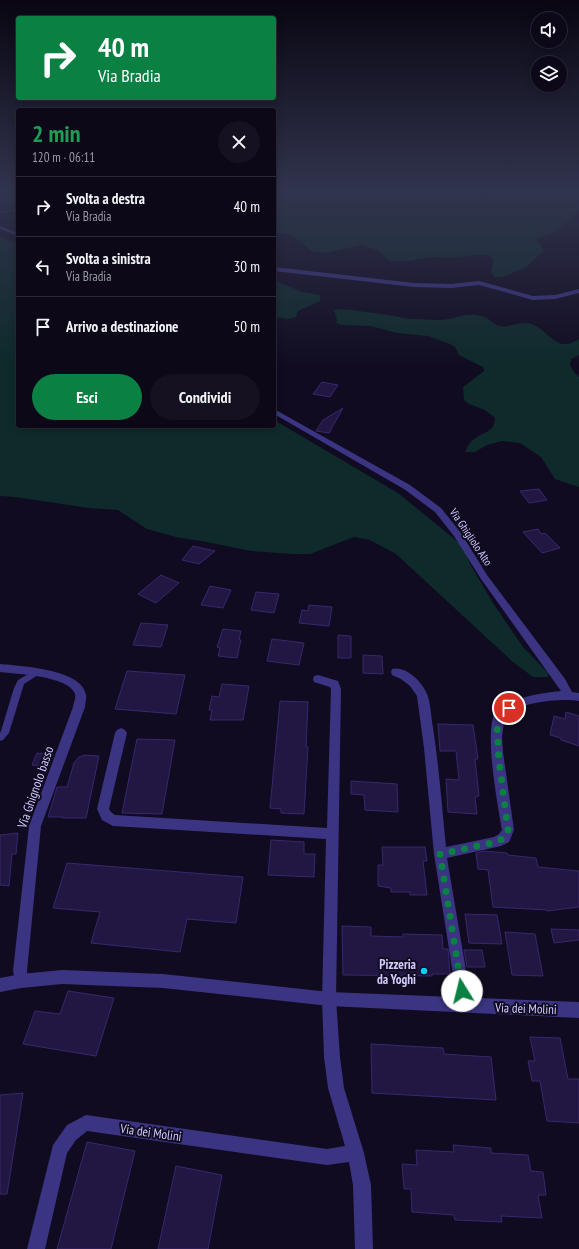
<!DOCTYPE html>
<html lang="it">
<head>
<meta charset="utf-8">
<style>
  :root { --surface:#0c0818; --page:#151121; --text:#f1f3f6; --muted:#9a9aa2; --line:#2c2937; --accent:#0b8043 }
  body { margin:0; font-family:"PT Sans Narrow",sans-serif; background:var(--page); color:var(--text); height:100vh; display:flex; flex-direction:column; font-size:15px; white-space:nowrap }
  * { box-sizing:border-box; margin:0 }
  p { font-size:13px; color:var(--muted) }
  .icon { flex:none; width:22px; height:22px; fill:none; stroke:currentColor; stroke-width:2; stroke-linecap:round; stroke-linejoin:round }
  .map { position:relative; flex:1; overflow:hidden }
  .panel { position:absolute; left:16px; top:108px; width:260px; height:320px; display:flex; flex-direction:column; background:var(--surface); border-radius:4px; box-shadow:0 2px 10px #0003,0 0 0 1px var(--line) }
  .panel>* { flex:none }
  .hud { position:absolute; left:16px; top:16px; width:260px; height:84px; border-radius:4px; box-shadow:0 2px 10px #0003,0 0 0 1px var(--line); background:#0b8043; color:#fff; overflow:hidden }
  .buttons { position:absolute; left:531px; top:12px; display:grid; gap:8px }
  .buttons a { display:grid; place-items:center; width:36px; height:36px; border-radius:50%; background:var(--surface); box-shadow:0 2px 10px #0003,0 0 0 1px var(--line); font-size:20px }
  .pin { position:absolute; display:grid; place-items:center; width:34px; height:34px; color:#fff; margin:-17px; border:2px solid #fff; border-radius:50%; box-shadow:0 1px 4px #0007 }
  .me { position:absolute; width:44px; margin:-22px; rotate:351deg; stroke-linejoin:round; filter:drop-shadow(0 0 3px #0008) }
  .turn { display:flex; align-items:center; gap:14px; height:84px; padding:0 16px; font-size:18px }
  .turn .icon { width:52px; height:52px; stroke-width:2.5 }
  .turn b { display:block; font-size:28px; line-height:34px }
  .round { display:grid; place-items:center; flex:none; width:42px; height:42px; border-radius:21px; background:var(--page) }
  .summary { display:flex; align-items:center; justify-content:space-between; height:68px; padding:0 16px }
  h1 { font-size:24px; font-weight:600; line-height:30px; color:#1e9e55 }
  .cta { display:flex; gap:8px; margin-top:auto; padding:8px 16px }
  .cta a { flex:1; height:46px; border-radius:24px; background:var(--accent); color:#fff; font-size:16px; font-weight:600; line-height:46px; text-align:center }
  .cta a+a { background:var(--page); color:var(--text) }
  ul { padding:0; list-style:none }
  li { display:flex; align-items:center; gap:12px; height:60px; padding:0 16px; border-top:1px solid var(--line) }
  li div { flex:1 }
  li b { display:block; font-size:15px }
  li em { font-style:normal }
  .map>svg:first-child { display:block }
  .green { fill:#0e2a2a }
  .building { fill:#221742; stroke:#39276f }
  .lines { fill:none; stroke-linecap:round; stroke-linejoin:round }
  .path { stroke:#27b6b5; stroke-width:1; stroke-dasharray:1 1.5; stroke-linecap:butt }
  .service { fill:#3b3482; fill-rule:evenodd }
  .minor { fill:#3b3482; fill-rule:evenodd }
  .tertiary { fill:#3b3482; fill-rule:evenodd }
  .route { stroke:#0b8043; stroke-width:7; stroke-dasharray:0 12.6 }
  .poi-dot { fill:#00d0f6; stroke:#100b20; stroke-width:1.5 }
  .labels { text-anchor:middle; stroke-width:4; stroke-linejoin:round; paint-order:stroke }
  .street-label { font-size:11px; fill:#d3cbff; stroke:#100b20 }
  .near-street-label { font-size:13px; fill:#d3cbff; stroke:#100b20 }
  .near-poi-label { font-size:13px; font-weight:bold; fill:#d3cbff; stroke:#100b20; text-anchor:end }
</style>
</head>
<body>
<div class="map">
<svg width="579" height="1249" viewBox="0 0 579 1249">
  <rect width="100%" height="100%" fill="#100b20"/>
  <path class="green" d="M0 192H18V205L10 206 5 204 6 201 0 196Z
    M274 192H480L485 196 497 192H579V211L554 233 536 239 544 251 526 267 503 277H494L491 269 493 266V258L487 255H477L454 258 433 257 409 261H390L377 250 362 245 325 253 311 251 296 238 290 235 274 233Z
    M0 237 18 244V259L15 264 18 269V426H274V420L398 493 463 546 470 564 493 603 523 647 548 673V677H533L513 662 396 554 370 540 354 537 310 554H293L251 551 207 542 176 537 147 529 118 510 89 508 15 497 0 496Z
    M274 280 302 292 320 295V301L298 311 296 317 289 319 274 317Z
    M340 309C356 310 372 313 388 315 397 316 406 319 415 319 426 319 438 321 449 319 462 316 467 313 481 316 489 317 492 324 500 326 508 328 517 322 526 323 549 325 553 356 579 339V355L571 359 570 365 574 372 579 377V487L555 479 541 457 520 443 502 441 487 445 475 452H465C468 447 469 442 474 439 483 432 495 432 495 418L485 410 469 404 464 400 463 387 484 371 483 367 459 355 455 347 450 344 428 336 397 333 371 326 342 325 336 323 337 320 334 310Z"/>
  <path class="building" d="M322 382 338 385 330 397 313 394Z
    M343 408 329 433 316 431 323 420Z
    M539 489 547 500 529 503 520 491Z
    M538 529 541 534 545 533 560 548 542 553 523 532Z
    M193 546 215 551 199 564 182 560Z
    M161 575 179 583 156 603 138 594Z
    M210 586 231 590 223 608 201 605Z
    M256 592 279 594 274 613 251 610Z
    M309 605 332 607 329 626 299 623 302 610 308 611Z
    M141 623 168 625 161 647 133 645Z
    M223 629 241 631 239 640H241L237 658 218 656 220 648 217 647Z
    M338 635 351 636V658H338Z
    M272 639 304 643 299 665 267 661Z
    M363 655 382 656 383 674 363 673Z
    M127 671 185 675 176 714 115 709Z
    M222 684 249 686 243 720H210L212 710H209L212 696 219 697Z
    M280 701 308 702 306 747H308L304 814 281 813V809L270 808Z
    M566 712 579 716V746L561 740V738L550 735 554 716 565 719Z
    M438 724 473 725 478 759H475L479 796 475 797 477 814 448 812 446 779 459 780 456 751H440Z
    M137 739 175 740 162 814 122 813Z
    M37 753 53 755 48 767 32 765Z
    M85 755 99 756 86 818H63V817H48L57 787H67L74 763 79 757Z
    M351 781 397 784 398 812 365 810 364 795 351 794Z
    M18 833 16 854H12L9 886 0 885V835Z
    M271 840 304 842V854H315L314 877 268 875Z
    M382 847H425L427 861H423L427 895H410V892H391V888L378 886V865H383Z
    M484 851 507 853 508 855 536 858 538 867 579 871V907L547 911V910L493 907 488 870 478 869 476 853Z
    M67 863 243 877 236 923 187 919 180 952 91 943 100 912 53 908Z
    M465 914 497 915 502 944 469 943Z
    M342 926 371 927V936L403 937V934L442 935 443 949H448L450 974H432V976L343 975Z
    M551 929 579 930V940L554 943Z
    M505 932 535 934 543 976 512 975Z
    M464 950H482L485 967H467Z
    M68 991 114 998 96 1056 23 1044 35 1011 60 1014Z
    M530 1037 560 1038 568 1079H579V1123L547 1121 540 1081H532L528 1061H535Z
    M371 1044 443 1048 444 1054 491 1057 496 1100 372 1093Z
    M23 1093 7 1194H0V1095Z
    M87 1142 135 1151 111 1249H57Z
    M453 1145 491 1148V1153L528 1155 531 1171 543 1172 546 1195H538L542 1218 501 1216 502 1222 455 1220 454 1215 412 1212 411 1189H404L402 1164 417 1165 416 1150 454 1152Z
    M176 1166 222 1175 208 1249H158Z"/>
  <g class="lines">
    <path class="path" d="M0 212 18 210"/>
    <path class="service" d="M35 670 38 671 39 673 38 675 24 684 9 733 3 740 0 741V733L1 731 14 688 18 680Z"/>
    <path class="minor" d="M0 226 18 233V236L0 229Z
      M274 267 414 283 451 284 479 281 533 296 555 295 579 289V293L555 299 533 300 479 285 451 288 414 287 274 271Z
      M274 409 410 485 441 508 461 533 487 575 565 679 572 692 579 693V701C560 698 520 702 505 716L502 736 503 752 514 830 509 842 501 846 447 858 472 1006 470 1011 465 1013 460 1011 458 1006 434 854 424 748 417 696 410 686 401 679 392 675 391 672 392 669C406 665 423 683 427 694 431 704 431 717 433 728 439 767 442 807 446 847L494 837 499 834 502 830C498 806 483 729 496 711 505 699 546 692 561 691L481 579 454 536 435 512 404 489 274 414Z
      M0 664C20 666 83 669 86 695 87 698 85 703 85 707L41 826 27 971 28 981 26 986 21 988 16 986 13 971 29 826 73 707C74 702 77 696 74 692 66 676 17 674 0 672Z
      M318 675 338 681 341 689 336 999 340 1057 344 1088 364 1153 371 1185 373 1249H355L353 1185 349 1162 327 1165 87 1131 76 1140 67 1153 45 1249H27L53 1145 67 1125 86 1115 327 1149 345 1146 328 1088 324 1057 322 999 326 839 113 826 102 820 97 809 115 733 117 730 121 728 125 730 127 733 109 809 111 812 115 815 327 828 331 689 330 687 314 682 313 679 314 676Z"/>
    <path class="tertiary" d="M62 970 163 974 329 992 579 1002V1018L329 1006 163 988 62 984 21 988 0 992V978L21 974Z"/>
  </g>
  <linearGradient id="sky" x2="0" y2="1"><stop stop-color="#090612"/><stop offset="0.52" stop-color="#31344e"/><stop offset="1" stop-color="#31344e" stop-opacity="0"/></linearGradient>
  <rect width="579" height="367" fill="url(#sky)"/>
  <g class="lines">
    <path class="route" d="M462 991 440 854 496 842 504 838 508 830 499 761 497 725 500 714 509 708"/>
  </g>
  <circle class="poi-dot" cx="424" cy="971" r="4"/>
  <g class="labels">
    <g class="street-label">
      <text transform="translate(471 537) rotate(56)" y="4">Via Ghigliolo Alto</text>
    </g>
    <g class="near-street-label">
      <text transform="translate(35 787) rotate(-71)" y="5">Via Ghignolo basso</text>
      <text transform="translate(526 1008) rotate(2)" y="5">Via dei Molini</text>
      <text transform="translate(151 1132) rotate(8)" y="5">Via dei Molini</text>
    </g>
    <g class="near-poi-label">
      <text x="416" y="969">Pizzeria<tspan x="416" dy="15">da Yoghi</tspan></text>
    </g>
  </g>
</svg>
<div class="buttons">
<a><svg class="icon" aria-label="sound" viewBox="0 0 24 24"><path d="M4 9h4l5-4v14l-5-4H4zM17 9q2 3 0 6"/></svg></a>
<a><svg class="icon" aria-label="layers" viewBox="0 0 24 24"><path d="M12 4l9 5-9 5-9-5zM3 14l9 5 9-5"/></svg></a>
</div>
<div class="pin" style="left:509px;top:708px;background:#d93025"><svg class="icon" aria-label="arrive" viewBox="0 0 24 24"><path d="M6 21V4h12l-3 4 3 4H6"/></svg></div>
<svg class="me" style="left:462px;top:991px" viewBox="-20 -20 40 40"><circle r="19" fill="#fff"/><path d="M0-13L10 11 0 6-10 11z" fill="#0b8043"/></svg>
<div class="hud">
<div class="turn"><svg class="icon" aria-label="right" viewBox="0 0 24 24"><path d="M7 20v-9h11M14 6l5 5-5 5"/></svg><div><b>40 m</b>Via Bradia</div></div>
</div>
<section class="panel">
<div class="summary"><div><h1>2 min</h1><p>120 m · 06:11</p></div><a class="round"><svg class="icon" aria-label="close" viewBox="0 0 24 24"><path d="M6 6l12 12M18 6L6 18"/></svg></a></div>
<ul>
<li><svg class="icon" aria-label="right" viewBox="0 0 24 24"><path d="M7 20v-9h11M14 6l5 5-5 5"/></svg><div><b>Svolta a destra</b><p>Via Bradia</p></div><em>40 m</em></li>
<li><svg class="icon" aria-label="left" viewBox="0 0 24 24"><path d="M17 20v-9H6M10 6l-5 5 5 5"/></svg><div><b>Svolta a sinistra</b><p>Via Bradia</p></div><em>30 m</em></li>
<li><svg class="icon" aria-label="arrive" viewBox="0 0 24 24"><path d="M6 21V4h12l-3 4 3 4H6"/></svg><div><b>Arrivo a destinazione</b></div><em>50 m</em></li>
</ul>
<div class="cta"><a>Esci</a><a>Condividi</a></div>
</section>
</div>
</body>
</html>
